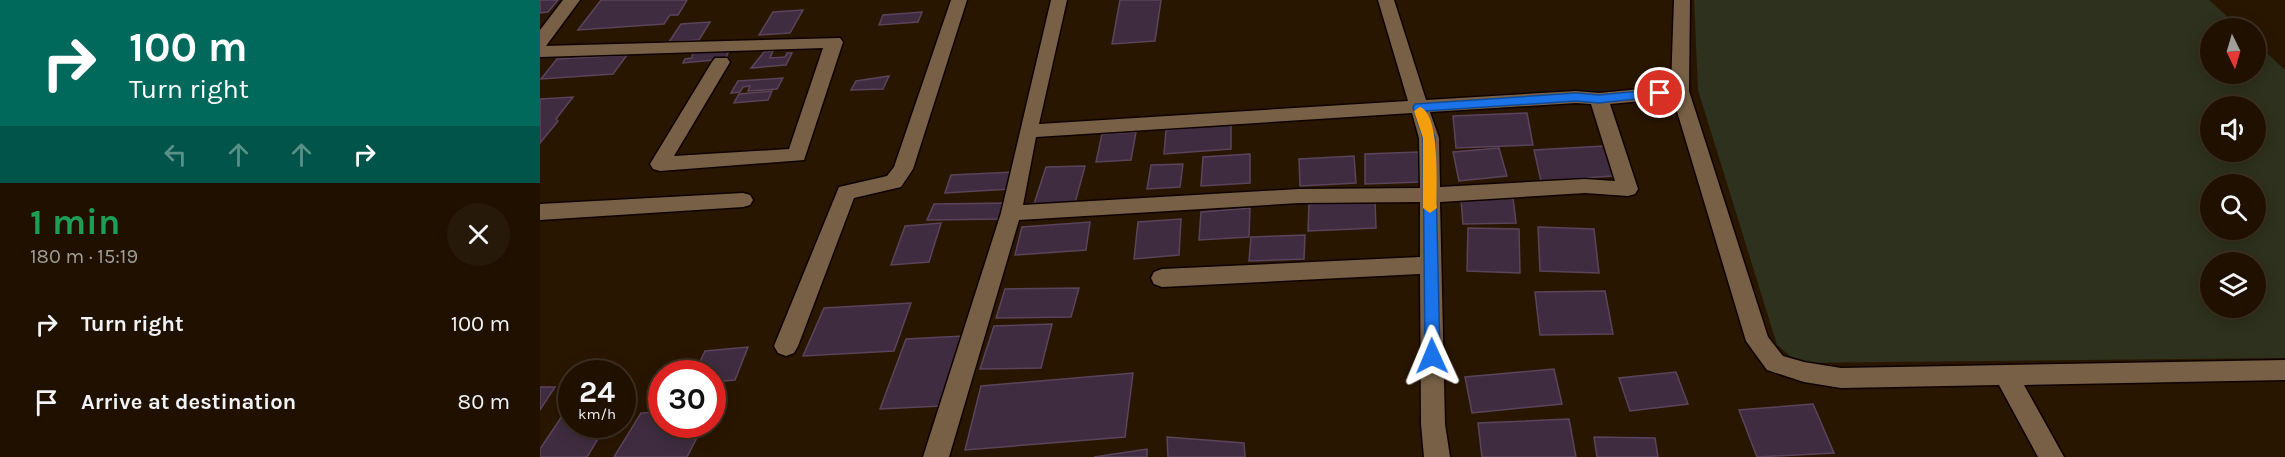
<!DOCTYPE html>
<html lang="en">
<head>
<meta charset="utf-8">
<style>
  :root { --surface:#1f1000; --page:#27190a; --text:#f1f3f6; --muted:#a19d99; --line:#3c3022 }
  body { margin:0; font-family:Karla,sans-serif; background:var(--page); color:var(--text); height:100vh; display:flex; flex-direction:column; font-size:22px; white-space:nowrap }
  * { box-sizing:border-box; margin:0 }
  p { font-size:20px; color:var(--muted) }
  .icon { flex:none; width:33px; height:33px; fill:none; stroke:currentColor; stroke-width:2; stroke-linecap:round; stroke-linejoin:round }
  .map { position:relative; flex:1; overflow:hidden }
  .drawer { display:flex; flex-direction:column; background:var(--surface); width:540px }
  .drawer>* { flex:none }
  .hud { background:#00695c; color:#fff; overflow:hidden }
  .needle { width:39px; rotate:175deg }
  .fabs { position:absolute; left:1660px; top:18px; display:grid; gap:12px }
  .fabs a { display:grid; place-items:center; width:66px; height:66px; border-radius:50%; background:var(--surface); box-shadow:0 3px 15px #0003,0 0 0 2px var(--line); font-size:30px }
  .speed { position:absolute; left:18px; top:360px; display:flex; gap:12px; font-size:30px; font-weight:700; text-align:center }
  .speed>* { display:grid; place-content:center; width:78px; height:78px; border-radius:50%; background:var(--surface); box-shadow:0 3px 15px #0003,0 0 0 2px var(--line); line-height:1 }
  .speed small { font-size:15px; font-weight:400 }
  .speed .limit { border:9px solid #d22; background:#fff; color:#111 }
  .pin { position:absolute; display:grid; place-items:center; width:51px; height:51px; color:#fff; margin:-26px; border:3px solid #fff; border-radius:50%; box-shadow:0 2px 6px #0007 }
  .me { position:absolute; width:66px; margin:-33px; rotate:359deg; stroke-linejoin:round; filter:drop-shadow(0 0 4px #0008) }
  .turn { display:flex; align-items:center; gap:21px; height:126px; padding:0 30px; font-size:27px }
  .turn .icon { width:78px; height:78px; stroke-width:2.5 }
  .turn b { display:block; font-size:42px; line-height:51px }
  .lanes { display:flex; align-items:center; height:57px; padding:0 30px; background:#0003; justify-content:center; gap:30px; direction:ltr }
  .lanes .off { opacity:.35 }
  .round { display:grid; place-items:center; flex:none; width:63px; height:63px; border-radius:32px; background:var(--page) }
  .summary { display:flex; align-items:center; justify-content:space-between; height:102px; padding:0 30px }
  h1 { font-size:36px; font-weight:700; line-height:45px; color:#1e9e55 }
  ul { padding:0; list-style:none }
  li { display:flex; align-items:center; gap:18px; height:78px; padding:0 30px }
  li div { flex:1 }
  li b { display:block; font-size:22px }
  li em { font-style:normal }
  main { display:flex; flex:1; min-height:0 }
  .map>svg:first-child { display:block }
  .green { fill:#2e311d; fill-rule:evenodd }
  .building { fill:#3f2c40; stroke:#5a445c; stroke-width:1.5 }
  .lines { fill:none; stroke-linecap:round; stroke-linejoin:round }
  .minor-casing { stroke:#100200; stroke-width:3 }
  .minor { fill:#776046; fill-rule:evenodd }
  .route { fill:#1a73e8; stroke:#114b97; stroke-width:1.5 }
  .slow { fill:#f59e0b }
</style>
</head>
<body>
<main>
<section class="drawer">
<div class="hud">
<div class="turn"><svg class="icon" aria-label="right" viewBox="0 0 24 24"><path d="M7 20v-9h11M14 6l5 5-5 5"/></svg><div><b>100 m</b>Turn right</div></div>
<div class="lanes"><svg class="icon off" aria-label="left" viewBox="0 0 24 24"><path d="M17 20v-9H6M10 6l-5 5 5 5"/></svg><svg class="icon off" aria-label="ahead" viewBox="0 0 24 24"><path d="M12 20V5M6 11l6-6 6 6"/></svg><svg class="icon off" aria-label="ahead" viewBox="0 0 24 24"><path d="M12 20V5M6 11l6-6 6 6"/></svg><svg class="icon" aria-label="right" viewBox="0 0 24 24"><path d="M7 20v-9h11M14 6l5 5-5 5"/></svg></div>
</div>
<div class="summary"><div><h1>1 min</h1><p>180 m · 15:19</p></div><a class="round"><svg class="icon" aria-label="close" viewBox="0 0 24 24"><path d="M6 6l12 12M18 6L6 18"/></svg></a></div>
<ul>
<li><svg class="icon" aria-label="right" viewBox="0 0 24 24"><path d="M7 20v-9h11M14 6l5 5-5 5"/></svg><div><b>Turn right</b></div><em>100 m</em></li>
<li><svg class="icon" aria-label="arrive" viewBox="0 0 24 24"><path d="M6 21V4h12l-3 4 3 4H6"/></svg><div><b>Arrive at destination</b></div><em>80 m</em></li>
</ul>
</section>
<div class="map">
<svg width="1745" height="457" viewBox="0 0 1745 457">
  <rect width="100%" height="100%" fill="#291600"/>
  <path class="green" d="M1154 0H1669L1700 28H1671V74H1716V43L1745 70V358L1258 363 1237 345 1158 90ZM1671 106H1716V152H1671ZM1671 184H1716V230H1671ZM1671 262H1716V308H1671Z"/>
  <path class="building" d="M0 0H18L8 12 0 13Z
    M61 0H147L138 15H130L124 24 38 30Z
    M580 0H621L615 41 572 44Z
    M263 10 250 33 219 35 233 12Z
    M382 12 378 22 339 25 343 15Z
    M170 22 159 40 129 42 141 24Z
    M191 47 185 59 143 63 145 59 152 58 153 49Z
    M233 51 230 58 245 57 247 53H252L246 65 211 68 224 52Z
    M87 55 73 74 1 79 17 59Z
    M349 76 343 89 311 90 316 81Z
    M243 78 237 89 208 91 210 86 203 87 200 92 191 93 198 81Z
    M232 91 228 100 194 103 199 94Z
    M33 97 16 119 18 121 0 143V99Z
    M987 113 993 145 916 148 913 116Z
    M691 124V149L624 154 626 130Z
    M596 132 591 160 556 162 562 134Z
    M1064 146 1073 176 1001 181 994 150Z
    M959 148 967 176 919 181 913 152Z
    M878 152 880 182 825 184V154Z
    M710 154V183L661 186 663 157Z
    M814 156 816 183 760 186 759 159Z
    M643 164 640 187 607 189 611 165Z
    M545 166 535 203 494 204 506 167Z
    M475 172 470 189 405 193 411 175Z
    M973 198 976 223 923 224 921 199Z
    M835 201 836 228 768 231 769 204Z
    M468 203 463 219 387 220 394 204Z
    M710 208 709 237 659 240 661 212Z
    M641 219 639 255 594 259 598 222Z
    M550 222 546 250 475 255 482 227Z
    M401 223 389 262 351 265 365 226Z
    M998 227 1054 229 1059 273 1000 271Z
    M928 228 979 229 980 273 927 271Z
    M765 235 764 259 709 261 711 237Z
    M539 288 531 317 456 318 465 289Z
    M1065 291 1073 334 1000 335 995 292Z
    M371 303 354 351 263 356 284 308Z
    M512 324 501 368 440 369 454 326Z
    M423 336 401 406 340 409 366 339Z
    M208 347 195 380 172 382V374H154L165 351Z
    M1014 369 1022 404 932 413 925 377Z
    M1136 372 1148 404 1090 411 1079 378Z
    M593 373 585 437 425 450 441 386Z
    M0 387H15L0 410Z
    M1273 404 1294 453 1217 457 1199 410Z
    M122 412V424H164L147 457H74L101 413Z
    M22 416H32V424H67L47 457H0V449Z
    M1029 419 1036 457H942L938 423Z
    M627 437 704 443 705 457H628Z
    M1054 437 1115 438 1118 457H1057Z
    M607 449V457H554Z"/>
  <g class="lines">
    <g class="minor-casing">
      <path id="minor" d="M23 0H40L6 46H3L300 38 303 42 264 160 120 171 113 169 110 164 172 62 175 58H187L190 62 134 156 249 149 283 48 0 57V30Z
        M411 0H427L373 169 361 187 314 198 258 346 254 353 246 356 238 353 234 346 299 187 347 176 354 167Z
        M511 0H527L499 124 868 101 838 0H854L886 100 1036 91 1059 93 1131 86 1134 0H1150L1149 91 1228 337 1243 356 1264 362 1301 368 1745 360V380L1484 385 1524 457H1498L1459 385 1301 388 1264 382 1227 370 1206 341 1133 98 1070 104 1098 189 1095 194 1088 196 1045 193 900 202 905 424 910 457H884L881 424 880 274 622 287 614 284 611 278 614 272 622 269 880 257V202L759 203 479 220 409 457H383L461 213ZM1036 103 1051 104 1075 181 1045 179 900 187 899 138 890 112ZM872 113 879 138 880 188 759 189 483 205 496 137Z
        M203 193 210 195 213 200 210 205 203 207 0 220V204Z"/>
    </g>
    <use href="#minor" class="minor"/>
  </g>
  <path class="route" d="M1120 89 1126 93 1124 96 1059 103 1036 101 886 111 895 138 900 356 898 360 892 362 887 360 885 356 883 138 873 107 875 104 1036 93 1059 95Z"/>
  <path class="slow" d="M880 107C901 114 896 188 897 208L890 213 883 208V138L874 111Z"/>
</svg>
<div class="fabs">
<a><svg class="needle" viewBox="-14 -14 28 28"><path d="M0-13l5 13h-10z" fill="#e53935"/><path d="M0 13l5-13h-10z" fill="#a19d99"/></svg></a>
<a><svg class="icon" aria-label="sound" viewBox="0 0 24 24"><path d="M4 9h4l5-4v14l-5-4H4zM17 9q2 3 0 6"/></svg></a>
<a><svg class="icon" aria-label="search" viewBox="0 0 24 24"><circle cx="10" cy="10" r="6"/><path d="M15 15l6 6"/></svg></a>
<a><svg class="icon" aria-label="layers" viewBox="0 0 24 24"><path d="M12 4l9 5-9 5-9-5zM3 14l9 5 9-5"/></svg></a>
</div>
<div class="speed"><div>24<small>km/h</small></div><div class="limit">30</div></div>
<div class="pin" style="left:1120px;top:93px;background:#d93025"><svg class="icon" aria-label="arrive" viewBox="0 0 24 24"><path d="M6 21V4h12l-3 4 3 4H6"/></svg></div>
<svg class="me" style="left:892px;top:356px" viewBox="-20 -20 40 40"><path d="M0-17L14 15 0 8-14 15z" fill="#1a73e8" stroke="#fff" stroke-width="4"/></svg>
</div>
</main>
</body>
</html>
